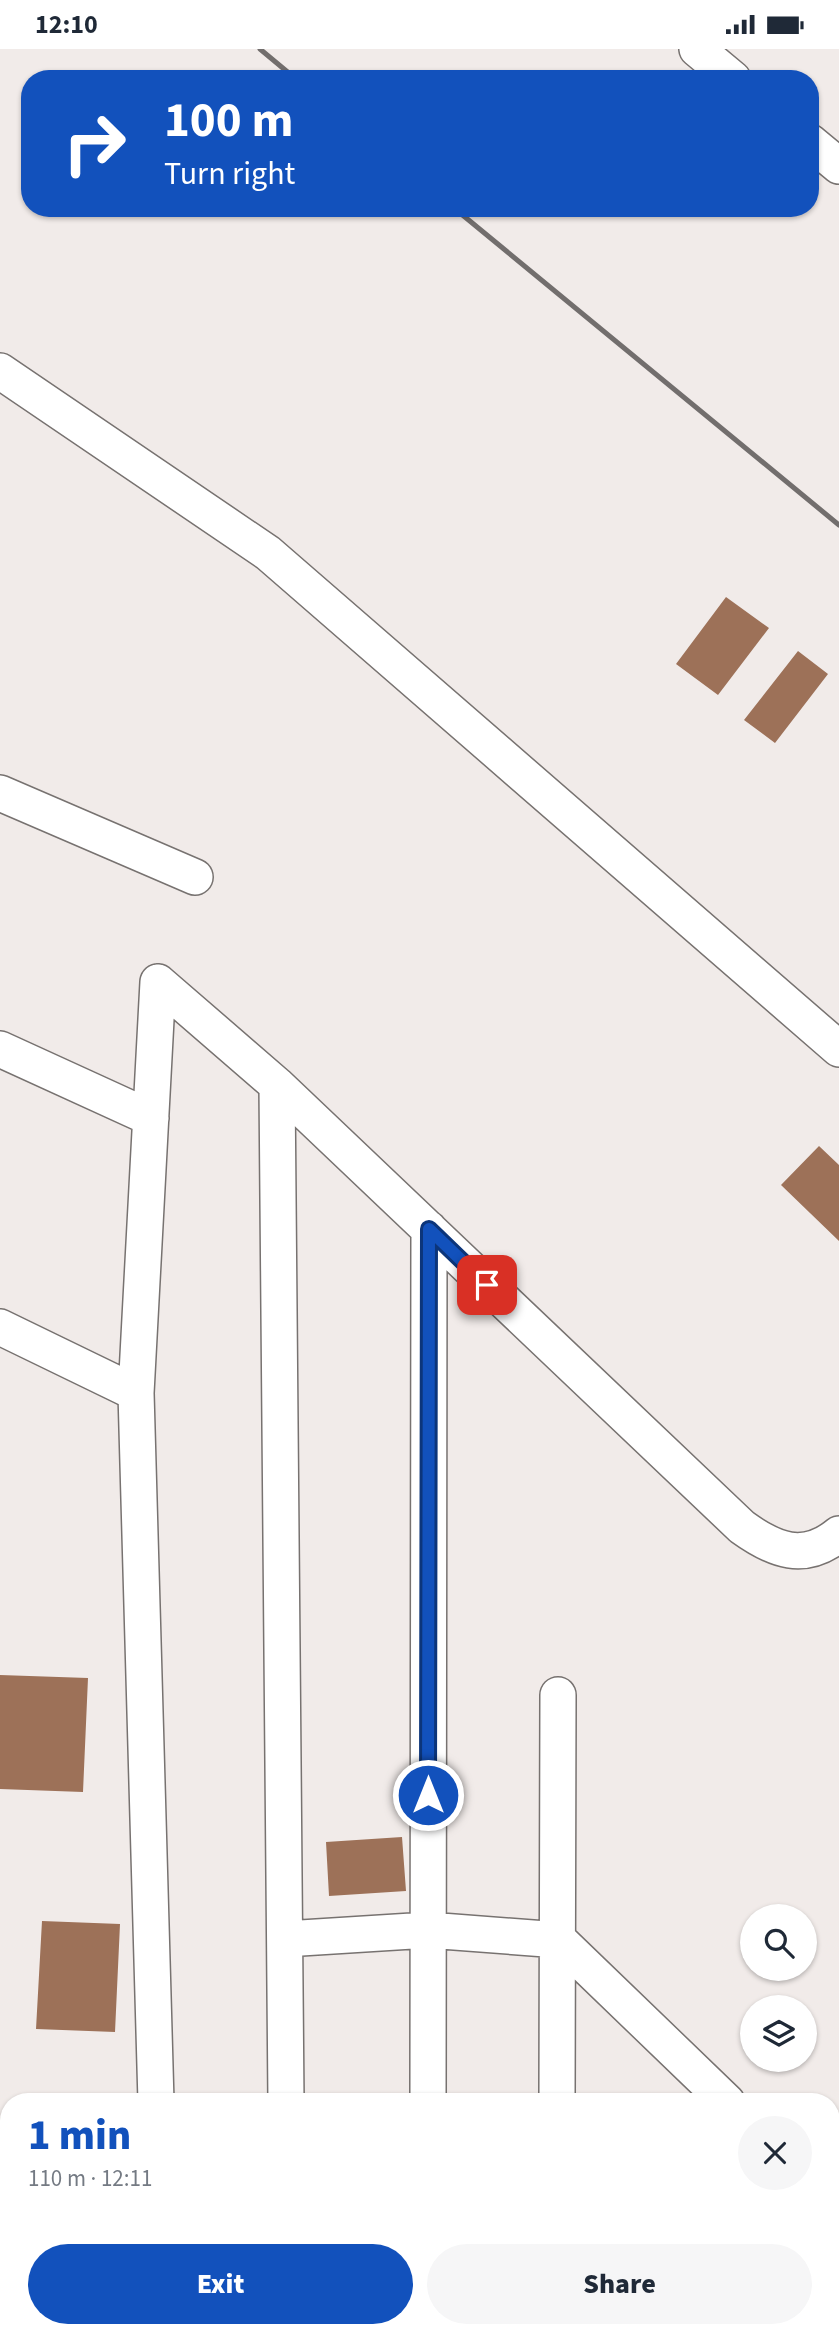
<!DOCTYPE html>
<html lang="en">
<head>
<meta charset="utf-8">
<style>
  :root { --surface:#fff; --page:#f6f6f7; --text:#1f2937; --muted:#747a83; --accent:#1251bc }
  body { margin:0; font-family:"Source Sans 3",sans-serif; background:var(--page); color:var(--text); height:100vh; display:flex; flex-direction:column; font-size:26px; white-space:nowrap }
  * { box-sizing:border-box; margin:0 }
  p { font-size:23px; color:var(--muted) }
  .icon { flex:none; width:38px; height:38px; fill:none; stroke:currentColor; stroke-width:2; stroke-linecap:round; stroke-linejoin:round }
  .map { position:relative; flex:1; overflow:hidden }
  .drawer { position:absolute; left:0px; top:2044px; width:840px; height:245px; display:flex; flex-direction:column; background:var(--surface); border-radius:28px 28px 0 0; box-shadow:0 2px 5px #0004 }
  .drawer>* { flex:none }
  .hud { position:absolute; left:21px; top:21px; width:798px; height:147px; border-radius:28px; box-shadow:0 2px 5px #0004; background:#1251bc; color:#fff; overflow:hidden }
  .controls { position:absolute; left:740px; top:1855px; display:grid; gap:14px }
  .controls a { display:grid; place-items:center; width:77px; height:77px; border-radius:50%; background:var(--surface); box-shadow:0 2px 5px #0004; font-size:35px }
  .pin { position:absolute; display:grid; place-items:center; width:60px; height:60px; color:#fff; margin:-30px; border-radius:14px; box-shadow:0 4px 10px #0006 }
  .me { position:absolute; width:77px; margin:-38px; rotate:0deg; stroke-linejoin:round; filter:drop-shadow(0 0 5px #0008) }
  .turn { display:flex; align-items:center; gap:24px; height:147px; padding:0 28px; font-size:32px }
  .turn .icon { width:91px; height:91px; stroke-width:2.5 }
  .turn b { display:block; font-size:49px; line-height:60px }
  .round { display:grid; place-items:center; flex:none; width:74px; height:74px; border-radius:37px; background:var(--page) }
  .overview { display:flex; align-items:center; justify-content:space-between; height:119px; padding:0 28px }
  h1 { font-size:42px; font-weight:800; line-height:52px; color:var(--accent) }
  .button { display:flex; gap:14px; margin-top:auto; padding:14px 28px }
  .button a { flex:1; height:80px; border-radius:42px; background:var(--accent); color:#fff; font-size:28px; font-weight:800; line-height:80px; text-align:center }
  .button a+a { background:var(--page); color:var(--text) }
  .status { display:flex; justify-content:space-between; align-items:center; height:49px; padding:0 35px; background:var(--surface); direction:ltr }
  .status svg { height:19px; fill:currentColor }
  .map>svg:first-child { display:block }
  .building { fill:#9d7158 }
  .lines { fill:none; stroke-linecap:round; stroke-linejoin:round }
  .minor-casing { stroke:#777270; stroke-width:38 }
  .minor { stroke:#fff; stroke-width:35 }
  .rail { stroke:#726e6d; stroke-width:5 }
  .route-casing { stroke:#0c357a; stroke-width:18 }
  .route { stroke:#1251bc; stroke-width:12 }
</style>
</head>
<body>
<div class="status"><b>12:10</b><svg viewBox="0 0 49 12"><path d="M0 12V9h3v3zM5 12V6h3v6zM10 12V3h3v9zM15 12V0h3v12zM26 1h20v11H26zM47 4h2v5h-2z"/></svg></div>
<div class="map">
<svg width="839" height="2289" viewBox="0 0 839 2289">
  <rect width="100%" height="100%" fill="#f1ebe9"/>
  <path class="building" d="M726 548 769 579 718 646 676 615Z
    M798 602 828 625 775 694 744 671Z
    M819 1097 839 1116V1192L781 1136Z
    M0 1626 88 1629 83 1743 0 1740Z
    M402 1788 406 1842 329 1847 326 1793Z
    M42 1872 120 1875 115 1983 36 1980Z"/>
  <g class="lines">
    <g class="minor-casing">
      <path id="minor" d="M697 0 733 30
        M810 93 839 117
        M0 322 268 504 839 1000
        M0 744 195 828
        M158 933 277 1036 742 1478C774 1501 804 1514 839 1485
        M0 1000 151 1069
        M277 1036 286 2053
        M0 1278 136 1344
        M285 1890 428 1881 559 1891 727 2053
        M156 2053 136 1344 158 933
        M428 2053 429 1180
        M557 2053 558 1646
        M831 2142 839 2135
        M162 2280V2289
        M288 2280V2289
        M428 2289V2280
        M673 2289 683 2280"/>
    </g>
    <use href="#minor" class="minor"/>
    <path class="rail" d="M260 0 296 30
      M454 159 839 476"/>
  </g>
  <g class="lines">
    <g class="route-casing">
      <path id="route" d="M428 1746 429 1180 487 1236"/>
    </g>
    <use href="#route" class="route"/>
  </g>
</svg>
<div class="controls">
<a><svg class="icon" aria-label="search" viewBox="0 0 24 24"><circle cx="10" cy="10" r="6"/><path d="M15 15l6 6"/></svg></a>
<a><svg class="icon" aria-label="layers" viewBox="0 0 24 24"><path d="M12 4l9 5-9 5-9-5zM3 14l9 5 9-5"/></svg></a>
</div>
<div class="pin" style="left:487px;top:1236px;background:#d93025"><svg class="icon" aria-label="arrive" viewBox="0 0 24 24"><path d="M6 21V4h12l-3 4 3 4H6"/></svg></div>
<svg class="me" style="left:428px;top:1746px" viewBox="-20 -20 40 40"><circle r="17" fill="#1251bc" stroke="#fff" stroke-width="3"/><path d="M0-11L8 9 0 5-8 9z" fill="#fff"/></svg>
<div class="hud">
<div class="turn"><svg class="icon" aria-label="right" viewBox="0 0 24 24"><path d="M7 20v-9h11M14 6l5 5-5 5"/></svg><div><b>100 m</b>Turn right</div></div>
</div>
<section class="drawer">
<div class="overview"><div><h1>1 min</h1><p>110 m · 12:11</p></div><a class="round"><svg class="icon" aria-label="close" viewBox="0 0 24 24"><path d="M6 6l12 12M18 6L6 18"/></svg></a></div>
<div class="button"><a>Exit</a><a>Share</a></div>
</section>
</div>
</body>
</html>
